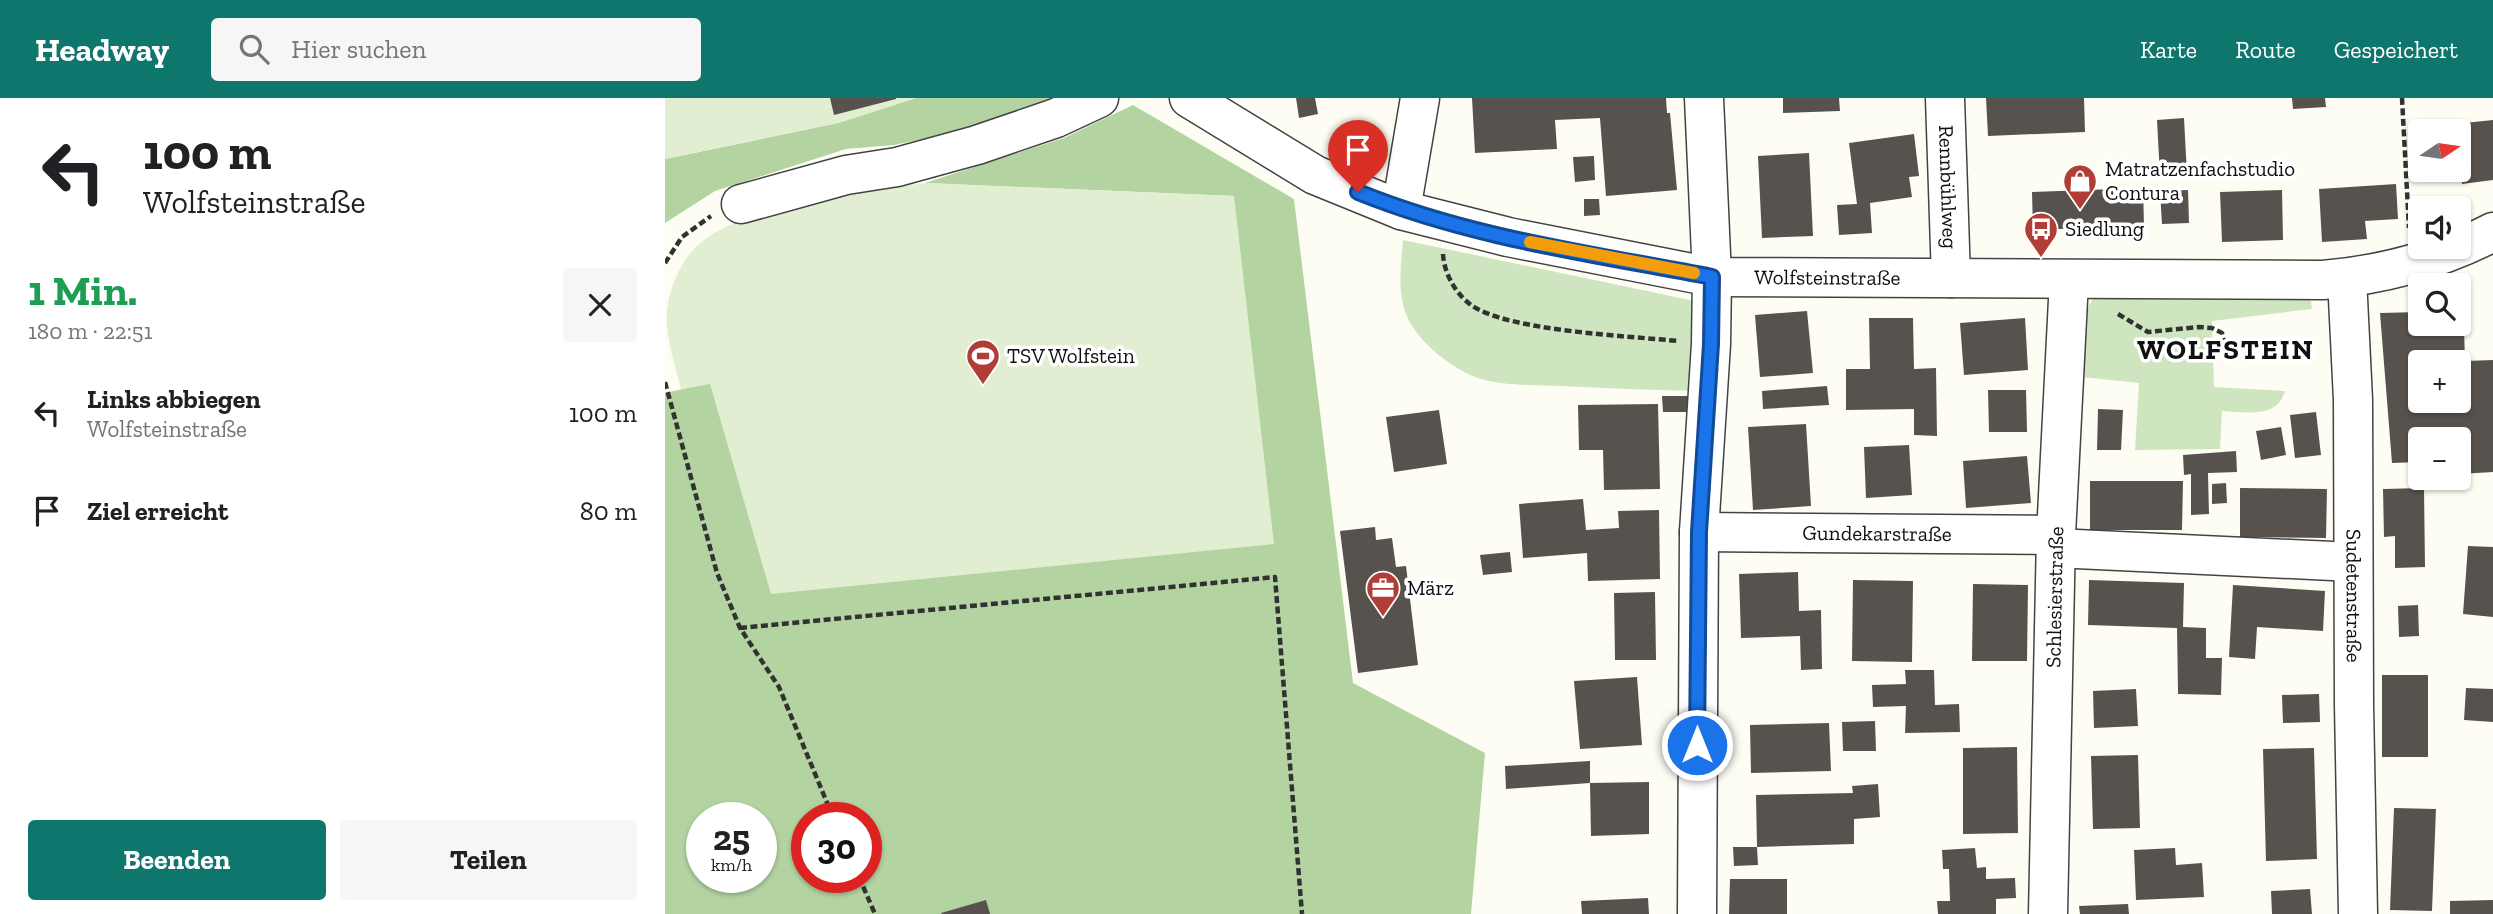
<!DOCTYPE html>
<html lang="de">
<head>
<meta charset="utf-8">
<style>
  :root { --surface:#fff; --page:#f6f6f6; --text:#202124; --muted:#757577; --accent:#0f766e }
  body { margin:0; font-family:"Zilla Slab",serif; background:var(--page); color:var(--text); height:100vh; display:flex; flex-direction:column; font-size:26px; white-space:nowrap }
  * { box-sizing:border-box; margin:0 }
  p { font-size:23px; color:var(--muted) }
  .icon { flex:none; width:38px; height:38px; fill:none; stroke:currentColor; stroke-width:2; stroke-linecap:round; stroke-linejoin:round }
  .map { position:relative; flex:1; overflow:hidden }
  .details { display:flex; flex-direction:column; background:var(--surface); width:665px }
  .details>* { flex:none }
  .top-card { background:#fff; color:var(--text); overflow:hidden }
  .needle { width:46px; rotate:77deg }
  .fabs { position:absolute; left:1743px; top:21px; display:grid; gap:14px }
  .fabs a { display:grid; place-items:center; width:63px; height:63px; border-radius:7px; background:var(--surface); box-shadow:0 2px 5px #0004; font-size:35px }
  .speed { position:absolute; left:21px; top:704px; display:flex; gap:14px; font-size:35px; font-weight:700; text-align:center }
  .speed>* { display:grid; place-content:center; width:91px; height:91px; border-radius:50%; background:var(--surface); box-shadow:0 2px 5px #0004; line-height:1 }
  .speed small { font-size:18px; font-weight:400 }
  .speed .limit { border:10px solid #d22; background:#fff; color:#111 }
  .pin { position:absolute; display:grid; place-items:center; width:60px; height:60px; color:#fff; margin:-72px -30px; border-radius:50% 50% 50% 0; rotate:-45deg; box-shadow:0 0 7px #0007 }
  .pin .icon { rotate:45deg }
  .me { position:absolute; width:77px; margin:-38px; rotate:0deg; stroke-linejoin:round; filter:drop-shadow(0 0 5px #0008) }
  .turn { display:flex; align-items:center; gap:24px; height:147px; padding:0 28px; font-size:32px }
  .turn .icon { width:91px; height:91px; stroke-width:2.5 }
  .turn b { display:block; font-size:49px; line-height:60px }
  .round { display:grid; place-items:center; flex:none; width:74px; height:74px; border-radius:7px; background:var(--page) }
  .overview { display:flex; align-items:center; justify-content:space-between; height:119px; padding:0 28px }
  h1 { font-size:42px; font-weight:800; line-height:52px; color:#1e9e55 }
  .button { display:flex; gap:14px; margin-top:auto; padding:14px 28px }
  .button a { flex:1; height:80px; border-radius:7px; background:var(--accent); color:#fff; font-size:28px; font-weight:800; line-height:80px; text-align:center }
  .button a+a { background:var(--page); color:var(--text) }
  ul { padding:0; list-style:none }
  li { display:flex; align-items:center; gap:21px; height:98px; padding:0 28px }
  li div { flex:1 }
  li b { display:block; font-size:26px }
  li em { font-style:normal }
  header { display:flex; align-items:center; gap:42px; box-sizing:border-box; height:98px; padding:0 35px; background:var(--accent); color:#fff }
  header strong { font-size:33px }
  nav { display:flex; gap:38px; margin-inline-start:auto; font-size:24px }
  .search { width:490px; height:63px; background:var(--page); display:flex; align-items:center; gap:18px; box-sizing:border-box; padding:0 24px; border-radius:7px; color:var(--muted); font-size:26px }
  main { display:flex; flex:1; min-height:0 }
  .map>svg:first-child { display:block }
  .green { fill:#cfe5c0 }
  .forest { fill:#b3d4a1; fill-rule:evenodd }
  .pitch { fill:#e1eed1 }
  .building { fill:#57524d; fill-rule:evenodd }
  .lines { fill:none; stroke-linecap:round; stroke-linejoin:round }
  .minor-casing { stroke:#434343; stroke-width:41 }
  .path { stroke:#323232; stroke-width:4.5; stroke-dasharray:7 3.5; stroke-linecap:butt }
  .minor { stroke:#fff; stroke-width:38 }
  .route-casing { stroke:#114b97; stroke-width:18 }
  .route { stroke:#1a73e8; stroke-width:12 }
  .slow { stroke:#f59e0b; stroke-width:12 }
  .labels { text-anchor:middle; stroke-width:7; stroke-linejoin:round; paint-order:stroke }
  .poi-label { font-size:21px; fill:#101010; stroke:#fff; text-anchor:start }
  .street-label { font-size:21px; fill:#101010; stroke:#fff }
  .district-label { font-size:28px; font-weight:bold; letter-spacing:2px; fill:#101010; stroke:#fff }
</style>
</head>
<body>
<header>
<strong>Headway</strong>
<div class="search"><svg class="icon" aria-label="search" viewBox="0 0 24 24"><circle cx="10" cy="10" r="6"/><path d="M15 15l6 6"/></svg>Hier suchen</div>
<nav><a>Karte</a><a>Route</a><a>Gespeichert</a></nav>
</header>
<main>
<section class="details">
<div class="top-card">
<div class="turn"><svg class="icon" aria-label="left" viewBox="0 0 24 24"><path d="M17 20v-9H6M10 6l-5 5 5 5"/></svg><div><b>100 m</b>Wolfsteinstraße</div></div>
</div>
<div class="overview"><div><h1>1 Min.</h1><p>180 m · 22:51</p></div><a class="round"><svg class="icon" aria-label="close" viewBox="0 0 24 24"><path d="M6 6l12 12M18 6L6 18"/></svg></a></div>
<ul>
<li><svg class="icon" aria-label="left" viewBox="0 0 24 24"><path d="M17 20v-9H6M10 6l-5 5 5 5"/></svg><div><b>Links abbiegen</b><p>Wolfsteinstraße</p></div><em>100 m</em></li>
<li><svg class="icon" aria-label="arrive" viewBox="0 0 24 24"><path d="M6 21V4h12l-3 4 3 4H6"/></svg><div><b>Ziel erreicht</b></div><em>80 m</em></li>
</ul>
<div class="button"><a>Beenden</a><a>Teilen</a></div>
</section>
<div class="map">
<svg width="1828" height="816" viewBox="0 0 1828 816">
  <rect width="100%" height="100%" fill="#fefdf4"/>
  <path class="green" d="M738 142 1025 202 1029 206V293C985 292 940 290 896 288 869 287 841 288 816 281 789 273 751 243 741 216 732 192 736 167 738 142Z
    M1642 195 1646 203 1647 211 1547 223 1549 289 1620 293C1612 321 1581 314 1557 313L1555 351 1470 352 1474 285 1417 279C1417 259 1414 207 1433 197Z"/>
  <path class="forest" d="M251 0H393L306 31 229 47 181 51 50 93 0 125V61L173 25Z
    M468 7 629 101 688 585 820 655 806 816H0V295L45 285 569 98 260 85 399 40ZM37 719H96V779H37ZM142 719H201V779H142Z"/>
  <path class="pitch" d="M0 0H251L173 25 0 61Z
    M260 85 569 98 609 446 106 496 45 286 16 291C10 265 0 239 2 212 5 188 16 162 34 146 79 106 200 93 260 85Z"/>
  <path class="building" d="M165 0H231V1L169 17Z
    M631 0H650L653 16 634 20Z
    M807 0H1001L1002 15H1005L1012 92 941 98 935 20 890 22 892 51 810 55Z
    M1118 0H1174L1175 13 1118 15Z
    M1321 0H1419L1420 34 1323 38Z
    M1627 0H1660L1661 9 1628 11Z
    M1519 20 1522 77 1495 78 1492 22Z
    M1828 22V82L1797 86 1794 33H1791L1790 26Z
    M1249 36 1254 78 1244 79 1247 99 1205 105 1207 135 1174 137 1172 107 1192 106 1184 45Z
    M1144 55 1148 138 1097 140 1093 58Z
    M929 58 930 82 910 84 908 59Z
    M1731 86 1733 121 1700 123 1702 141 1657 144 1654 91Z
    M1478 90 1479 128 1368 132 1367 94Z
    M1523 92 1524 125 1497 126 1495 93Z
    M1617 92 1618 142 1557 144 1555 94Z
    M919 101H934L935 117 919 118Z
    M1142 213 1148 275 1095 279 1090 217Z
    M1755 214V226H1770V231L1799 230 1800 263 1828 262V374L1794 376V341H1755V364L1727 365 1715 215ZM1755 264H1794V303H1755Z
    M1204 220H1248L1249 271 1271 270 1272 338 1249 337V311L1181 312V271H1205Z
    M1360 220 1363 272 1299 277 1295 225Z
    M1162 288 1164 307 1098 311 1097 293Z
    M1323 292H1361L1362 334H1324Z
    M997 298H1024V314H998Z
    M993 306 995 391 939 392 938 352H914L913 307Z
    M1433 311 1458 312 1456 352H1432Z
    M774 312 782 366 729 374 721 319Z
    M1651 314 1656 357 1630 360 1625 317Z
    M1141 326 1146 408 1088 412 1083 329Z
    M1616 329 1621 357 1596 362 1591 333Z
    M1244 347 1247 397 1201 400 1199 349Z
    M1571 353 1572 374 1543 375 1544 416 1526 417V376L1519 377 1518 357Z
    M1362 358 1366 405 1301 410 1298 363Z
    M1425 383H1518L1517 432H1425Z
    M1561 385 1562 405 1547 406V386Z
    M1575 390 1662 391 1661 440 1575 439Z
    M1759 390 1760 469 1730 470V438L1719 439 1718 391Z
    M918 401 921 432 954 430 953 413 994 412 995 481 923 483 922 455 858 460 854 406Z
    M710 429 711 442 727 440 731 469 741 468 753 567 693 575 675 433Z
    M1803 448 1828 449V519L1798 516Z
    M845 454 847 474 818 477 815 457Z
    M1133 474 1134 513 1156 512 1157 571 1136 572 1135 538 1076 540 1074 476Z
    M1188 482 1248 483 1247 564 1187 563Z
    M1424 482 1519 485 1518 529 1541 530V560H1557L1556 597 1513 596 1512 530 1423 527Z
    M1308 486 1363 487 1362 563H1307Z
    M1568 487 1660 493 1658 533 1592 529 1590 561 1564 559Z
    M990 494 991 562H950L949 495Z
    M1753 507 1754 538 1734 539 1733 508Z
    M1240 572H1269L1270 607 1294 606 1295 634 1240 635 1241 608 1208 609 1207 587 1241 586Z
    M1717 577H1763V659H1717Z
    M972 579 977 647 915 651 909 583Z
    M1801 590 1828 591V624L1799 622Z
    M1471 591 1473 628 1429 630 1428 593Z
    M1654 596 1655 624 1618 625 1617 597Z
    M1210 623 1211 653H1178L1177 624Z
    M1164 625 1166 673 1086 675 1085 627Z
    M1352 649 1353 735 1298 736V650Z
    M1649 650 1652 761 1601 763 1598 651Z
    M1473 657 1475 730 1428 731 1426 658Z
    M925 663V685L984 684V736L926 738 925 685 841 691 840 668Z
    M1213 686 1215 719 1189 721V746L1092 749 1091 697 1188 695 1187 688Z
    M1729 710 1771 711 1767 813 1725 812Z
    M1068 749H1092L1093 767 1069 768Z
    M1310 750 1312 770 1321 769V781L1350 780 1351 800 1331 801V816H1273L1272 803H1285L1284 771H1278L1277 752Z
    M1510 750 1511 767 1537 765 1539 799 1471 802 1469 752Z
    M1065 781H1122V816H1064Z
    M1645 791 1647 816H1607L1606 793Z
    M983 800 984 816H917L916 803Z
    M321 802 325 816H277L276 815Z
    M1828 802V816H1785V803Z
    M1463 806 1464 816H1415L1414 808Z"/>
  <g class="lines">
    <g class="minor-casing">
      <g id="minor">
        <path id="s1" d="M524 0 650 77 736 112 843 139 1047 179 1658 182C1717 177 1776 161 1828 134"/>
        <path id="s2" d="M1280 0 1286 180"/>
        <path d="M76 106 181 77 232 69 312 47 391 20 434 0"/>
        <path d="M736 112 755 0"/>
        <path id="s3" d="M1682 180 1688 302 1689 607 1693 816"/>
        <path id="s4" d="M1034 434 1391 437"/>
        <path d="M1390 450 1688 464"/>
        <path d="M1032 816 1034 434 1046 246 1047 179 1039 0"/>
        <path id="s5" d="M1383 816 1391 437 1404 182"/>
      </g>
    </g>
    <path class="path" d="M1737 0 1744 130
      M778 156C779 175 790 195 806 207 842 233 964 238 1013 243
      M0 165 17 139 46 118
      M1453 216 1483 234 1534 229 1547 230 1557 235 1562 258
      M0 284 52 475 75 530 114 589 168 719
      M75 530 610 479 637 816
      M194 779 210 816"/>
    <use href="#minor" class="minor"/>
  </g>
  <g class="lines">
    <g class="route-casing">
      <path id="route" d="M693 94C806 140 928 156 1047 179L1046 246 1034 434 1032 647"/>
    </g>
    <use href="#route" class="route"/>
    <path class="slow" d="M865 144 1029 175"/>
  </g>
  <defs>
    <g id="shop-pin" transform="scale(1.75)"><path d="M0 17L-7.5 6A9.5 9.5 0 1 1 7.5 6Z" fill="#b13e36" stroke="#fff"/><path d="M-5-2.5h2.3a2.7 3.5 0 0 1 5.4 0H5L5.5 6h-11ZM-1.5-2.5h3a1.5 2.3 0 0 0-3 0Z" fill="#fff"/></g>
    <g id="bus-pin" transform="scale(1.75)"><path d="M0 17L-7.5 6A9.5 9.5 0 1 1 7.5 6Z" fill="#b13e36" stroke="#fff"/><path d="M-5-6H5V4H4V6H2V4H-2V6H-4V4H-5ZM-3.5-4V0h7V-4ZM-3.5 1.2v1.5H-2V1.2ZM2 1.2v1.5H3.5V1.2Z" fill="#fff"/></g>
    <g id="stadium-pin" transform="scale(1.75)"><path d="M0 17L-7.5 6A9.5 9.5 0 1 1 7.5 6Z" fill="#b13e36" stroke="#fff"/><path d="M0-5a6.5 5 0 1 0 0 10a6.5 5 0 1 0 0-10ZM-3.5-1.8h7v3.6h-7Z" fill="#fff"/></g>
    <g id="office-pin" transform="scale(1.75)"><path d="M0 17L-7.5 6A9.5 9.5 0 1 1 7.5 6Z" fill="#b13e36" stroke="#fff"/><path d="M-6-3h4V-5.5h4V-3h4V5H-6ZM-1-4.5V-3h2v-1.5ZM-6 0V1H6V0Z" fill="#fff"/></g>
  </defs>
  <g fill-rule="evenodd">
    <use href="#shop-pin" x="1415" y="83"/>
    <use href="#bus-pin" x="1376" y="131"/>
    <use href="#stadium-pin" x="318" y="258"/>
    <use href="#office-pin" x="718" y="490"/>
  </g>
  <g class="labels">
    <g class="poi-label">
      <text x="1440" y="78">Matratzenfachstudio<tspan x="1440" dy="24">Contura</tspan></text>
      <text x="1400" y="138">Siedlung</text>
      <text x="342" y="265">TSV Wolfstein</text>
      <text x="742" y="497">März</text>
    </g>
    <g class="street-label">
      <text dy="7" stroke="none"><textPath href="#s2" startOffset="89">Rennbühlweg</textPath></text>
      <text dy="7" stroke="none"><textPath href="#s1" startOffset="674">Wolfsteinstraße</textPath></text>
      <text dy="7" stroke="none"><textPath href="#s4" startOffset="178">Gundekarstraße</textPath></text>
      <text dy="7" stroke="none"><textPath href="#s3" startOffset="318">Sudetenstraße</textPath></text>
      <text dy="7" stroke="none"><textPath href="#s5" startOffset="317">Schlesierstraße</textPath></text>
    </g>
    <g class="district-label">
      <text x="1561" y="261">WOLFSTEIN</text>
    </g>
  </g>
</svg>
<div class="fabs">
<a><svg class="needle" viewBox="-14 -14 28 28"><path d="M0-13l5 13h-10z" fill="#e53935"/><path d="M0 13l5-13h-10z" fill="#757577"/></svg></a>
<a><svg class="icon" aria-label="sound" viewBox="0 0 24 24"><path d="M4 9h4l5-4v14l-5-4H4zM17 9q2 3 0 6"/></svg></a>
<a><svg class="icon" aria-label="search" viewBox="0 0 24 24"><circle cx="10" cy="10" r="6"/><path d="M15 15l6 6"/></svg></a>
<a>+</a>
<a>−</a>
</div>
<div class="speed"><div>25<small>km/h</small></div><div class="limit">30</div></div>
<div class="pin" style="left:693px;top:94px;background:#d93025"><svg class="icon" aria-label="arrive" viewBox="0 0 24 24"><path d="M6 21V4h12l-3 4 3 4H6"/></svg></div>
<svg class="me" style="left:1032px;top:647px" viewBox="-20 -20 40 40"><circle r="17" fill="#1a73e8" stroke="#fff" stroke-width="3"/><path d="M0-11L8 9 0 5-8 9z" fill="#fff"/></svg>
</div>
</main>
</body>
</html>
